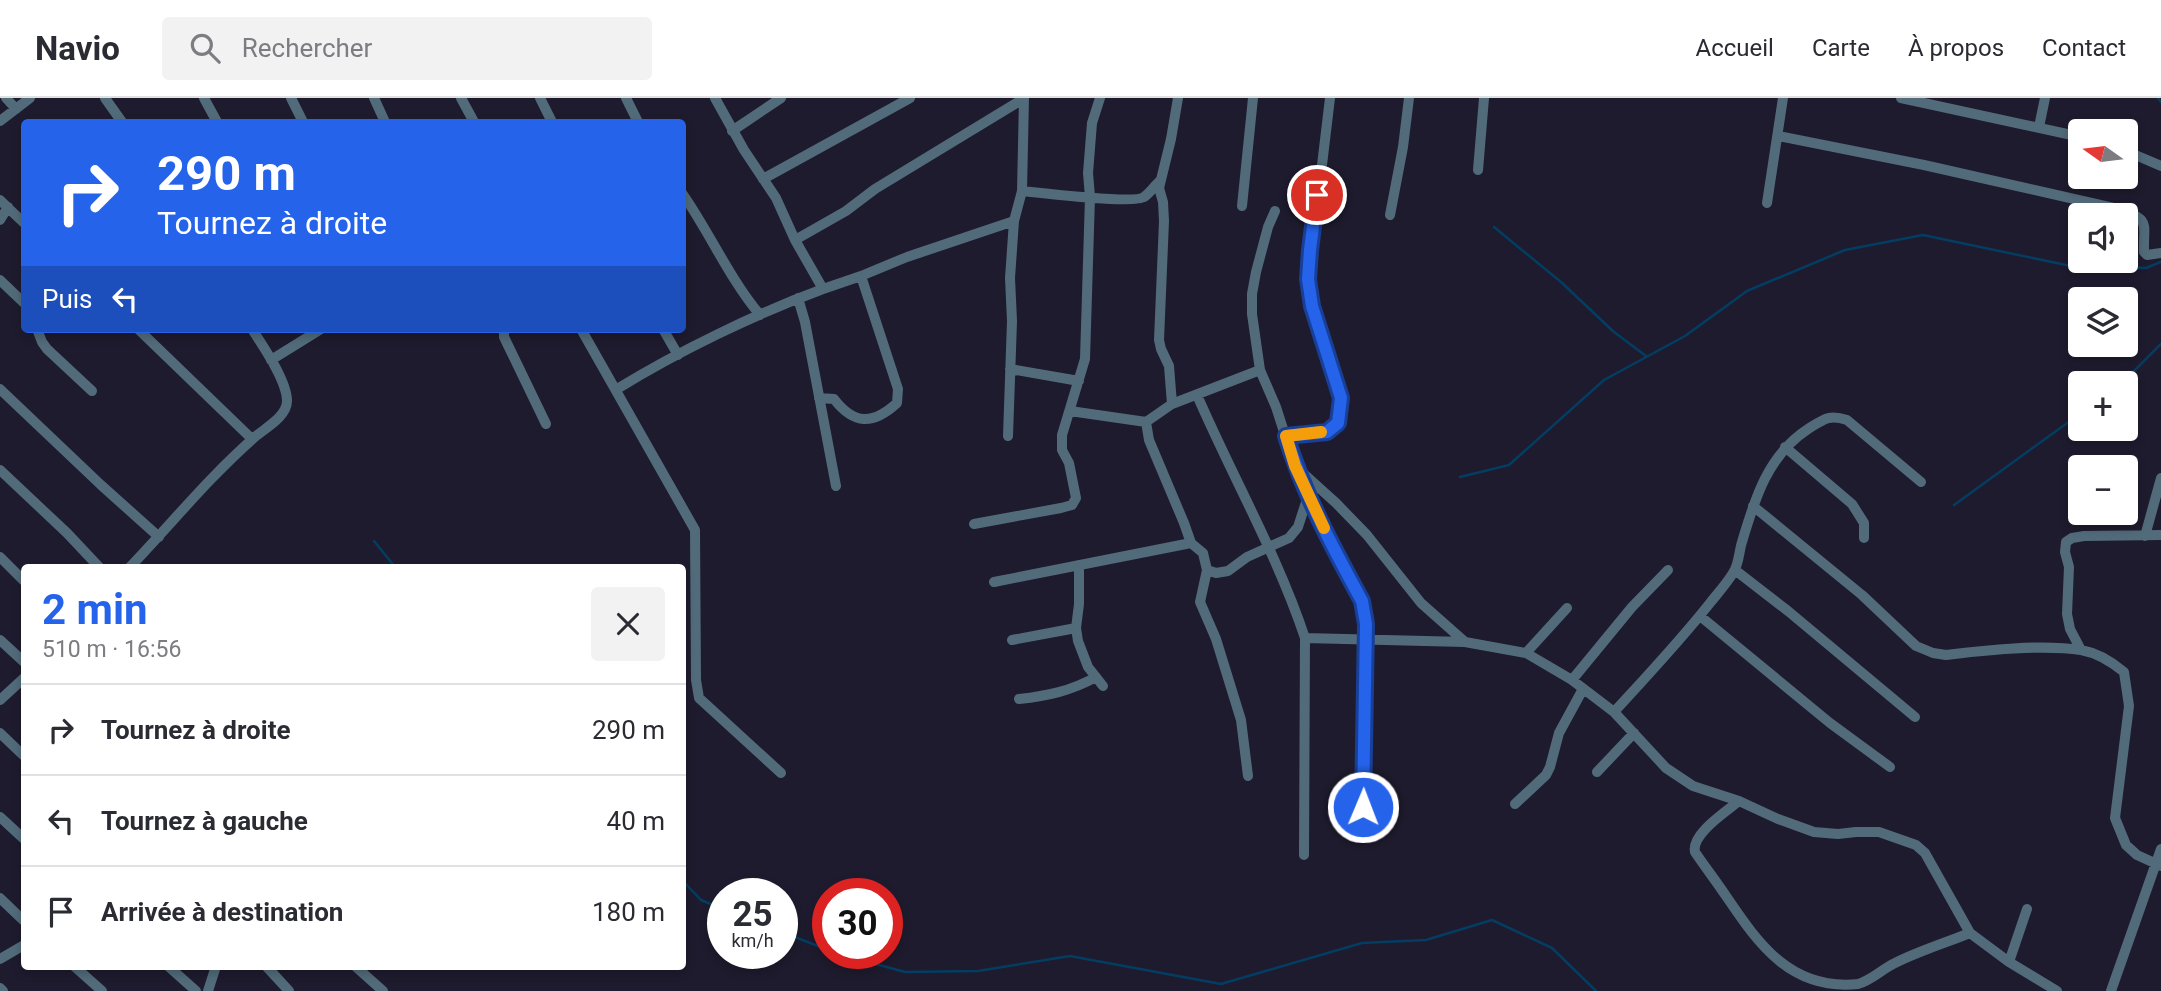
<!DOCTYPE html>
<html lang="fr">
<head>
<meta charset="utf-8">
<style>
  :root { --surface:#fff; --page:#f2f2f3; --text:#2b2b33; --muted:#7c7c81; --line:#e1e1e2; --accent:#2563eb }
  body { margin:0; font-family:Roboto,sans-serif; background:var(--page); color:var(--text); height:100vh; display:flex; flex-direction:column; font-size:26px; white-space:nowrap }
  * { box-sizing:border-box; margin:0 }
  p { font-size:23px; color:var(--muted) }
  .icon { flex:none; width:38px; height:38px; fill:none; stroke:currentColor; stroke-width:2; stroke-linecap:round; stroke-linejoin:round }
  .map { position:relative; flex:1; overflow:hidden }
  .drawer { position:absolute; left:21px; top:466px; width:665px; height:406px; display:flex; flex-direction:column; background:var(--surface); border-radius:7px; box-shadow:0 4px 10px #0003 }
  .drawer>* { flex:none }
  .hud { position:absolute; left:21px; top:21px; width:665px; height:214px; border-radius:7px; box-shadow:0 4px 10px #0003; background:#2563eb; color:#fff; overflow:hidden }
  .needle { width:46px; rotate:284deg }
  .buttons { position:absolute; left:2068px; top:21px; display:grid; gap:14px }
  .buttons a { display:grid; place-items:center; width:70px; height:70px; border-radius:7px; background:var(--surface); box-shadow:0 4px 10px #0003; font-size:35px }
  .speed { position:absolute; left:707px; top:780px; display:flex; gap:14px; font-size:35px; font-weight:700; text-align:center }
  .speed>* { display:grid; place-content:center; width:91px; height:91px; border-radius:50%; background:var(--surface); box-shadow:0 4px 10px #0003; line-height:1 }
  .speed small { font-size:18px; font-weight:400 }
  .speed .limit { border:10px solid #d22; background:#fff; color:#111 }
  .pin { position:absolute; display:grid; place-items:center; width:60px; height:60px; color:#fff; margin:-30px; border:4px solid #fff; border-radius:50%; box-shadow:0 2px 7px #0007 }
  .me { position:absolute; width:77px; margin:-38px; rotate:1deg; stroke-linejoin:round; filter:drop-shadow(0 0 5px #0008) }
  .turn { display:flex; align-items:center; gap:24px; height:147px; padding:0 21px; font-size:32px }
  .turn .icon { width:91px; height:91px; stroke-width:2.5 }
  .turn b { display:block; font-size:49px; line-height:60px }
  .then { display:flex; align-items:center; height:66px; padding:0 21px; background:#0003; gap:14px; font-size:26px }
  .round { display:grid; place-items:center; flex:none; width:74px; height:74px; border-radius:7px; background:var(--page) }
  .head { display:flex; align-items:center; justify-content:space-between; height:119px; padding:0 21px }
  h1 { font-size:42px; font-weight:700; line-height:52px; color:var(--accent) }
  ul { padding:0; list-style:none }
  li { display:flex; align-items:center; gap:21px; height:91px; padding:0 21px; border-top:2px solid var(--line) }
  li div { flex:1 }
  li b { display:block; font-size:26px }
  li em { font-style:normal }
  header { display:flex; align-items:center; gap:42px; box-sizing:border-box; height:98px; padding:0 35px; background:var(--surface); border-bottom:2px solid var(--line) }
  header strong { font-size:33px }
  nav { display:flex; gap:38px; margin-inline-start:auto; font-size:24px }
  .search { width:490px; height:63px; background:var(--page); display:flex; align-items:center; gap:18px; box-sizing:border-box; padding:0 24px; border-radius:7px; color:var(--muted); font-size:26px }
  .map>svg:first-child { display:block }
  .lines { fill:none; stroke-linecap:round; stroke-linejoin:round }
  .stream { stroke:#043d62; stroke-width:2.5 }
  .minor { stroke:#526b7a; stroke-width:10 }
  .route-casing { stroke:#184099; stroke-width:18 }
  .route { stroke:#2563eb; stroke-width:12 }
  .slow { stroke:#f59e0b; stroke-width:12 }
</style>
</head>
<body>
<header>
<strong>Navio</strong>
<div class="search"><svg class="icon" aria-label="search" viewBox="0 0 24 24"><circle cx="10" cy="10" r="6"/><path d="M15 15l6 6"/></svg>Rechercher</div>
<nav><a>Accueil</a><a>Carte</a><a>À propos</a><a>Contact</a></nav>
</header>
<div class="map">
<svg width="2161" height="893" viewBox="0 0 2161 893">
  <rect width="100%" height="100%" fill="#1e1b2e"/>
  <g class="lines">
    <path class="stream" d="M2158 0 2161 4
      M1494 129 1561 184 1614 234 1646 258
      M2122 285 2161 246
      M1460 379 1509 367 1604 282 1685 238 1747 193 1845 152 1923 137 2066 167 2146 170 2161 164
      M1954 407 2081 315
      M374 443 395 469
      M682 782 701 802 723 811
      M782 834 828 852
      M839 856 905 874 978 873 1070 858 1221 886 1362 845 1426 842 1492 822 1552 850 1596 893"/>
    <path class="minor" d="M6 0 16 11
      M105 0 122 24
      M204 0 217 24
      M291 0 303 24
      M374 0 385 24
      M461 0 474 24
      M540 0 552 24
      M626 0 638 24
      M1178 0 1171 41 1159 90 1163 104 1164 123 1159 242 1161 251 1169 268 1172 306 1260 272
      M1901 0 2081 39
      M0 23 30 0
      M2039 29 2045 0
      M732 33 781 0
      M1778 38 1924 67 2118 111C2152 122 2143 124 2144 154L2147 157 2161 155
      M2126 53 2161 68
      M1478 72 1484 0
      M763 81 910 0
      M1022 93C1041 95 1134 106 1144 99 1150 95 1155 87 1160 83
      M682 95C710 135 729 180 760 217
      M0 102 24 125
      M1767 105 1783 0
      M1242 108 1253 0
      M1275 113 1268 129 1256 174 1252 196V216L1260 272 1276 309 1295 368 1336 405 1367 437 1421 505 1465 544 1526 555 1572 582 1614 614 1666 670 1693 688 1739 703 1778 721 1814 734 1838 736 1856 734H1879L1916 747 1925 755 1970 835 2009 864 2057 893
      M1390 117 1403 49 1409 0
      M0 122 8 109
      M795 142 846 113 875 91 1023 1
      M0 182 24 205
      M823 191 861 178 907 159 1014 123
      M798 200 805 224 836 388
      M37 231 42 244 47 251 92 293
      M138 231 252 341
      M504 231V239L546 326
      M581 231 695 432 696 582 699 600 781 675
      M663 231 678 257
      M271 262 321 231
      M1010 271 1079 283
      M0 291 101 387 159 439
      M617 291C679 253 755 216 823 191L795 142 776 100 744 52 715 0
      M1197 297C1232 378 1277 456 1305 540L1304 757
      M819 300 834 301C854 327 873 327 897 305L898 291 861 178
      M1172 306 1146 324 1149 342 1184 425 1191 445 1203 455 1207 472 1200 504 1216 541 1241 622 1248 678
      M1070 313 1146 324
      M1008 338 1012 223 1010 180 1014 123 1022 93 1024 0
      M1285 338 1327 333 1338 325 1341 300 1313 208 1308 181 1310 152 1314 134 1330 0
      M1785 349 1852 406 1864 425V440
      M0 372 67 435 99 469
      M1297 372 1365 512 1366 526 1363 730
      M1753 408 1862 497 1916 548 1933 555 1946 557C1986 552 2041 546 2081 552 2098 555 2112 564 2124 574L2129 608 2115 720 2126 747 2137 757 2161 768
      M974 426 1061 410 1072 407 1076 400 1069 365 1062 352V337L1085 261 1090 99 1088 75 1092 25 1100 0
      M2145 438 2161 380
      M0 459 24 483
      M1079 467V506L1076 530 1078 543 1088 569 1103 588
      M130 469C172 425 210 378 256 338 267 329 287 318 287 303 287 283 263 248 252 231
      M1207 472 1216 475 1228 473 1247 459 1289 440 1298 429 1308 398
      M1735 472 1788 513 1915 619
      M994 484 1191 445
      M1700 518 1830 625 1890 669
      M1305 540 1465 544
      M0 542 24 564
      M1012 542 1076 530
      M2081 552 2070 531 2067 516 2069 469 2065 454 2066 444 2072 440 2084 438 2161 437
      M1526 555 1567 510
      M1572 582 1632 509 1668 472
      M1019 601C1047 598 1071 593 1096 579
      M0 602 24 580
      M1614 614C1647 578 1680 543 1710 505 1718 495 1727 485 1733 475 1739 467 1739 453 1742 444 1755 400 1768 357 1808 331 1824 321 1829 316 1847 322L1921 384
      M0 635 24 658
      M1597 674 1634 635
      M1739 703C1726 714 1691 736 1695 754 1705 769 1716 783 1726 798 1758 845 1790 893 1858 886 1872 882 1882 871 1895 865 1919 853 1945 845 1970 835
      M1515 706 1546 677 1550 669 1559 635 1583 591
      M0 719 24 741
      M0 800 24 823
      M0 861 24 847
      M2009 864 2027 811
      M74 868 102 893
      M168 868 196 893
      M266 868 289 893
      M355 868 383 893
      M0 890 3 893
      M208 893 216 868
      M2111 893 2161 751"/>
  </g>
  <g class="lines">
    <g class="route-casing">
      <path id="route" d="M1317 97 1310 152 1308 181 1312 208 1341 300 1338 325 1327 334 1286 338C1304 396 1333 450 1362 503L1366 526 1363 709"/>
    </g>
    <use href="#route" class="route"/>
    <path class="slow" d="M1321 334 1286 338 1295 368 1324 430"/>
  </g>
</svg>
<div class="buttons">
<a><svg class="needle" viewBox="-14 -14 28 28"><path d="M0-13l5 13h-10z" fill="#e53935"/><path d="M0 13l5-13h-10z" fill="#7c7c81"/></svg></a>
<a><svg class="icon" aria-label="sound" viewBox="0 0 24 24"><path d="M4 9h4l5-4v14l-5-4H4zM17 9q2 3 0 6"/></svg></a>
<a><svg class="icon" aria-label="layers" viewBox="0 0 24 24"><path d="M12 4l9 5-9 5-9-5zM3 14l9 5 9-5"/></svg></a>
<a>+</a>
<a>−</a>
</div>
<div class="speed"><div>25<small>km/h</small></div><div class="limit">30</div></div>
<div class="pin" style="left:1317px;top:97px;background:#d93025"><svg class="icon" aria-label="arrive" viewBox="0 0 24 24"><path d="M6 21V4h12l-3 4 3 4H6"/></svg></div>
<svg class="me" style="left:1363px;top:709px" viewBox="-20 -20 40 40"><circle r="17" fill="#2563eb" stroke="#fff" stroke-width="3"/><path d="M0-11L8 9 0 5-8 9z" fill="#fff"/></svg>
<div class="hud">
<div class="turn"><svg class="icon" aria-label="right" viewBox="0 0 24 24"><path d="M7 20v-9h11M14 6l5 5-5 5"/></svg><div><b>290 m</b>Tournez à droite</div></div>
<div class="then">Puis<svg class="icon" aria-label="left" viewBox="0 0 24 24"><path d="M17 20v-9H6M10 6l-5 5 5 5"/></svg></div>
</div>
<section class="drawer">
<div class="head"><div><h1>2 min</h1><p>510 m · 16:56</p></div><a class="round"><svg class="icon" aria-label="close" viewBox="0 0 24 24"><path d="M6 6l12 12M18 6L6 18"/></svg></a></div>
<ul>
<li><svg class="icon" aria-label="right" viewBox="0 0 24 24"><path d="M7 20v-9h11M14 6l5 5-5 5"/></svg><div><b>Tournez à droite</b></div><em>290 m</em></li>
<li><svg class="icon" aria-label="left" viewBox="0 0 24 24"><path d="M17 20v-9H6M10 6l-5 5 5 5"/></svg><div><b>Tournez à gauche</b></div><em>40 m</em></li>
<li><svg class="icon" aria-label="arrive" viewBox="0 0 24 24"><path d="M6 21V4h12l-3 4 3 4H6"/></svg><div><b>Arrivée à destination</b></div><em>180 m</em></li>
</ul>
</section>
</div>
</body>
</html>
